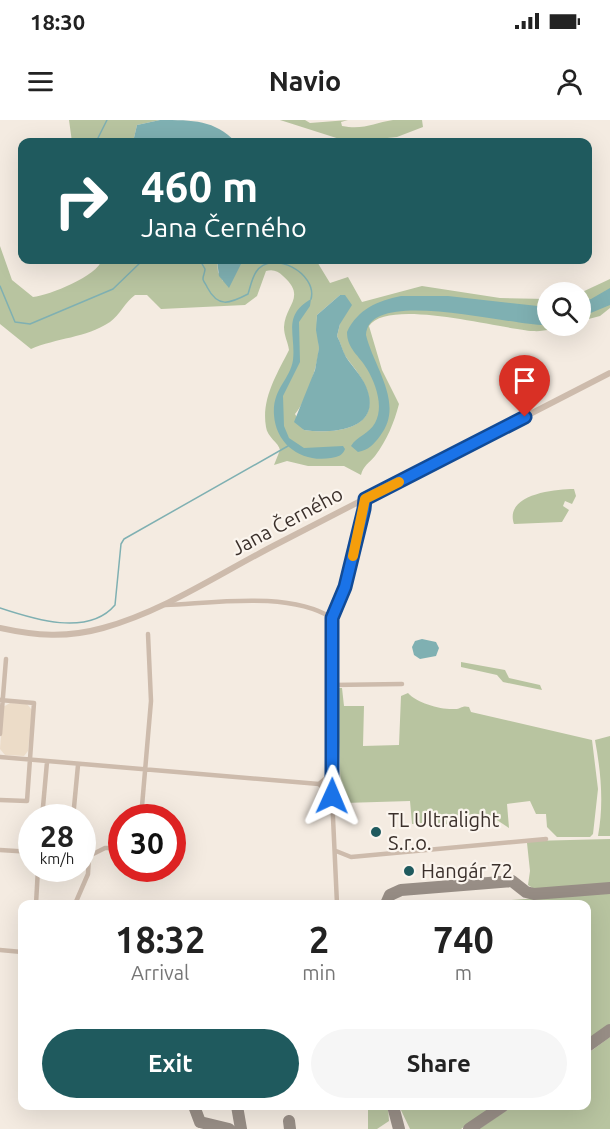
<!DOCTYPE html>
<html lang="en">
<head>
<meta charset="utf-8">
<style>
  :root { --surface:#fff; --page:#f6f6f6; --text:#222; --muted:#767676; --accent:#1f5a5e }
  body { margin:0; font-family:Ubuntu,sans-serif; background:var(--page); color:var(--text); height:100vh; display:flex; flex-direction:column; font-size:22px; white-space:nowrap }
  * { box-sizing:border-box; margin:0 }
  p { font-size:20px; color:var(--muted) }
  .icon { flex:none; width:33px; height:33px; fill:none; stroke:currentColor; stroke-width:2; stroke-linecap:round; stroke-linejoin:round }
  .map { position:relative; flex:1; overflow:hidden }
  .sheet { position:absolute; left:18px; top:780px; width:573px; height:210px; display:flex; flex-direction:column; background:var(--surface); border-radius:12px; box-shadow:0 6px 24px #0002 }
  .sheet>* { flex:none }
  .guide { position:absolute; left:18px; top:18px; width:574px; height:126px; border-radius:12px; box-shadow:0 6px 24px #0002; background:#1f5a5e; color:#fff; overflow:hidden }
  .tools { position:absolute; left:537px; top:162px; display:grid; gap:12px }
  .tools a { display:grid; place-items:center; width:54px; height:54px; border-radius:50%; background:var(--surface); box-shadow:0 6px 24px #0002; font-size:30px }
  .speed { position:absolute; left:18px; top:684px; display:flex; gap:12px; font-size:30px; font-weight:700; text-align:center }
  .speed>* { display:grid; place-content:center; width:78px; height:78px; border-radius:50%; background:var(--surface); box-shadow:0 6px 24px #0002; line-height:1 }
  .speed small { font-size:15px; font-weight:400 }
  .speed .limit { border:9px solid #d22; background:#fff; color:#111 }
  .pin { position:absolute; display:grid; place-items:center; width:51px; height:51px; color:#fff; margin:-62px -26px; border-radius:50% 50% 50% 0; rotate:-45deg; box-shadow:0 0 6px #0007 }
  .pin .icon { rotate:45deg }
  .me { position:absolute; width:66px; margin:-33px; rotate:1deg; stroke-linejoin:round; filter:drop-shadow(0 0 4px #0008) }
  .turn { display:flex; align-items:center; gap:21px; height:126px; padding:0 24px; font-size:27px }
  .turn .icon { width:78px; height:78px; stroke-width:2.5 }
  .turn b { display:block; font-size:42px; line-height:51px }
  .eta { display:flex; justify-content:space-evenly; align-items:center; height:102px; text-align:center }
  .eta b { font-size:36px; font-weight:700; line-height:42px }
  .action { display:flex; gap:12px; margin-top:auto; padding:12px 24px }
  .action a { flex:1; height:69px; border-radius:36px; background:var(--accent); color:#fff; font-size:24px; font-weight:700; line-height:69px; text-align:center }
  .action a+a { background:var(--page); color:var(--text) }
  .status { display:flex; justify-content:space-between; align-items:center; height:42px; padding:0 30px; background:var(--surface); direction:ltr }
  .status svg { height:16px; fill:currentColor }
  header { display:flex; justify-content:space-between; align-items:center; height:78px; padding:0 24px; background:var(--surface); font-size:27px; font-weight:700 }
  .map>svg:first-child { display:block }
  .green { fill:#b8c4a0; fill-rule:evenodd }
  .plaza { fill:#ecdcc8 }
  .water { fill:#7fb0b2 }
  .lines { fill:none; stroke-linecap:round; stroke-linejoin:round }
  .stream { stroke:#7fb0b2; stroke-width:1.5 }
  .taxiway { stroke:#988e86; stroke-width:12 }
  .minor { stroke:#cdbbac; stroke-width:4.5 }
  .tertiary { stroke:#cdbbac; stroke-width:6 }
  .route-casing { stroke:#114b97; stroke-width:15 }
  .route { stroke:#1a73e8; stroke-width:10 }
  .slow { stroke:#f59e0b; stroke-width:10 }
  .poi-dot { fill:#1f5a5e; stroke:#fbf5ee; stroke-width:2 }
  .labels { text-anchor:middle; stroke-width:4.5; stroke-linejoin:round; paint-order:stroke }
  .street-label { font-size:20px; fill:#3b302b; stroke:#fbf5ee }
  .poi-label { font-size:20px; fill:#3b302b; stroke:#fbf5ee; text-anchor:start }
</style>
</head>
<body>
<div class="status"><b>18:30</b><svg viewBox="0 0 49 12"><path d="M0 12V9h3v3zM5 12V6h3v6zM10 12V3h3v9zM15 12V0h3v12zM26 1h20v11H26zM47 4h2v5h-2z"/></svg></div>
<header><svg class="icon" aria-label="menu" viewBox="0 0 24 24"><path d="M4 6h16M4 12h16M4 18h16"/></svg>Navio<svg class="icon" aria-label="person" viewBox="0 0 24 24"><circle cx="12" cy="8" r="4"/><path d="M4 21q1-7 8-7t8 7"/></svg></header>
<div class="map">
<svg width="610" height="1009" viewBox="0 0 610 1009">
  <rect width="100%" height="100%" fill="#f4ebe1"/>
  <path class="green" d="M69 0H160L137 5 133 22H72Z
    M280 0H305L310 3 348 0 341 2 342 6C364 10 374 3 393 0 402 0 413 0 422 0L423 7 397 17 349 22Z
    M0 126 12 160 33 177C50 175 97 156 102 140H217L218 152 223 161 243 140H316L330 163 348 157 362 182 422 166 500 178 547 179 548 206H566C556 208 543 212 533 211 501 209 388 177 369 206L382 250 399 284C394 303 387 320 375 336 369 343 363 346 361 355L344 346H308L287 341 274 345 280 330C279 323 267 317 266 307 261 279 277 254 289 230 288 222 284 216 284 207 285 185 307 177 283 156 278 151 273 149 266 151L257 176 245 185 161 189 147 175H135C125 182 120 195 110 202 86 218 56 218 31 229L0 204ZM340 175V204L337 216C341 223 342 231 346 237 355 249 364 259 368 274 378 311 329 314 304 310L295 294C306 282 318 245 319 228 319 217 316 207 317 195Z
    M610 159V188L600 196 581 201 580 173Z
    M574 369 576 376 572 384 565 381 563 386 569 390 562 402 514 404C504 375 553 369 574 369Z
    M461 542 505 550 509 558 540 565 542 570 503 562 497 555 461 547Z
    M337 568H342L344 586H364L363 626 399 625 401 576 408 573C417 583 441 590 455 589 461 589 462 585 469 587L471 592 592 620 598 669 593 714 590 717H557L547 707 546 694H536L530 681 507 684 509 708 491 696 475 694 446 697 447 704 436 709 425 703 412 704 410 681 344 683 341 675Z
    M610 616V716H598C604 683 601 653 595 620Z
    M610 719V763L534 769 528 765 530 751 527 723 530 721Z
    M610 773V904L587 921 586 784H456Z
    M610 917V1009H479L513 986H586L587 934Z
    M368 986H388L389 1001 377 1009H368Z
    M399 986H494L461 1009H410Z"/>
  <path class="plaza" d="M10 583 27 584 32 590 28 631 24 636 5 635 0 629 3 587Z"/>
  <path class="water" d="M160 0C194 0 214 0 236 22H133L137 5Z
    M217 140H243L229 168 219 156Z
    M610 168V185L581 197V181L591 179Z
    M340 175H345L352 185 340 204 337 216C341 223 342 230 346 237 354 249 364 258 368 272 380 311 329 314 304 310L294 302 315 250 319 228 316 210 317 195Z
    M401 176H448L547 187V205C514 207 368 165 366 215 374 248 405 284 380 316 374 324 369 330 358 332L351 326C357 316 369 314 375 303 384 287 376 264 367 249 359 235 347 229 347 212 358 189 377 181 401 176Z
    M311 179 310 186 299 202 300 242 283 276 284 306 289 318 304 328 343 326 345 329C343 335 338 337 331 338 302 343 276 325 274 295 272 269 290 260 293 240 296 214 282 196 311 179Z
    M422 519 436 522 439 528 436 536 420 539 414 535 412 527 415 521Z"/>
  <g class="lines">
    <path class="stream" d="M96 22 107 0
      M185 140 201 142 205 149C205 153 203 155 203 159 203 161 207 166 207 167 218 188 229 184 248 174 250 168 252 158 256 152 272 128 318 154 311 179
      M0 166 15 202 30 204 113 169 143 140
      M0 488C33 499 88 517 115 485L121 424 124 419 288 326"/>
    <path class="taxiway" d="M386 784 390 775 401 770 512 761 526 772 534 774 610 768
      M586 927 610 910
      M194 986 200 1002
      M237 986 241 1009
      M393 986 399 1009
      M289 1001 290 1009
      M200 1002 229 1009
      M469 1009 503 986"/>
    <path class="minor" d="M165 485C215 483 289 471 332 498
      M332 565 402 564
      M0 580 34 583 27 681 0 680
      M0 614 6 539
      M0 637 319 664 332 676 337 784
      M319 664 332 653
      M332 676V498L345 467 365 389V379
      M42 698 47 642
      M73 698 78 645
      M141 698 151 581 148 514
      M0 730 32 732
      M336 731 351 737 546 719
      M36 783 48 784
      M36 784 38 748
      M75 784 88 754 89 736 105 728H122
      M0 830 22 832"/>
    <path class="tertiary" d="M0 508C36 516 67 518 103 508 165 491 222 452 279 423 389 366 499 310 610 253"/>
  </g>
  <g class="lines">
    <g class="route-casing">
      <path id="route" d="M332 676V498L345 467 364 389 365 379 525 297"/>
    </g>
    <use href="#route" class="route"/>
    <path class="slow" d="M353 436 365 379 399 362"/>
  </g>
  <g class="poi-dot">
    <circle cx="376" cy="712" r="6"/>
    <circle cx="409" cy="751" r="6"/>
  </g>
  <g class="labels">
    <g class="street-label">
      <text transform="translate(287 401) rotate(-28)" y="7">Jana Černého</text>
    </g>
    <g class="poi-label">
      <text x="388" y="707">TL Ultralight<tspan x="388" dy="23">S.r.o.</tspan></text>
      <text x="421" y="758">Hangár 72</text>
    </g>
  </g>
</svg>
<div class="tools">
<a><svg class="icon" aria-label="search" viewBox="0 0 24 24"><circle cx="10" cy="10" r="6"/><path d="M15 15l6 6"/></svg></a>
</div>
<div class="speed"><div>28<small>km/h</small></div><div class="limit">30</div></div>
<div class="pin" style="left:525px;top:297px;background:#d93025"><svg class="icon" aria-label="arrive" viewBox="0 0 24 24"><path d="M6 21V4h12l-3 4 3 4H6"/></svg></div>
<svg class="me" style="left:332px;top:676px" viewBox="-20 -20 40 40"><path d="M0-17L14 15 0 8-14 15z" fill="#1a73e8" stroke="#fff" stroke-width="4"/></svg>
<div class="guide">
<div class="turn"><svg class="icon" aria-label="right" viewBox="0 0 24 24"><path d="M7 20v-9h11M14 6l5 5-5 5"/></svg><div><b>460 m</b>Jana Černého</div></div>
</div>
<section class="sheet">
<div class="eta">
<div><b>18:32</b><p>Arrival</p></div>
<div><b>2</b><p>min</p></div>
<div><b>740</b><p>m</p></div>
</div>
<div class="action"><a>Exit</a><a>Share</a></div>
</section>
</div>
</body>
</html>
